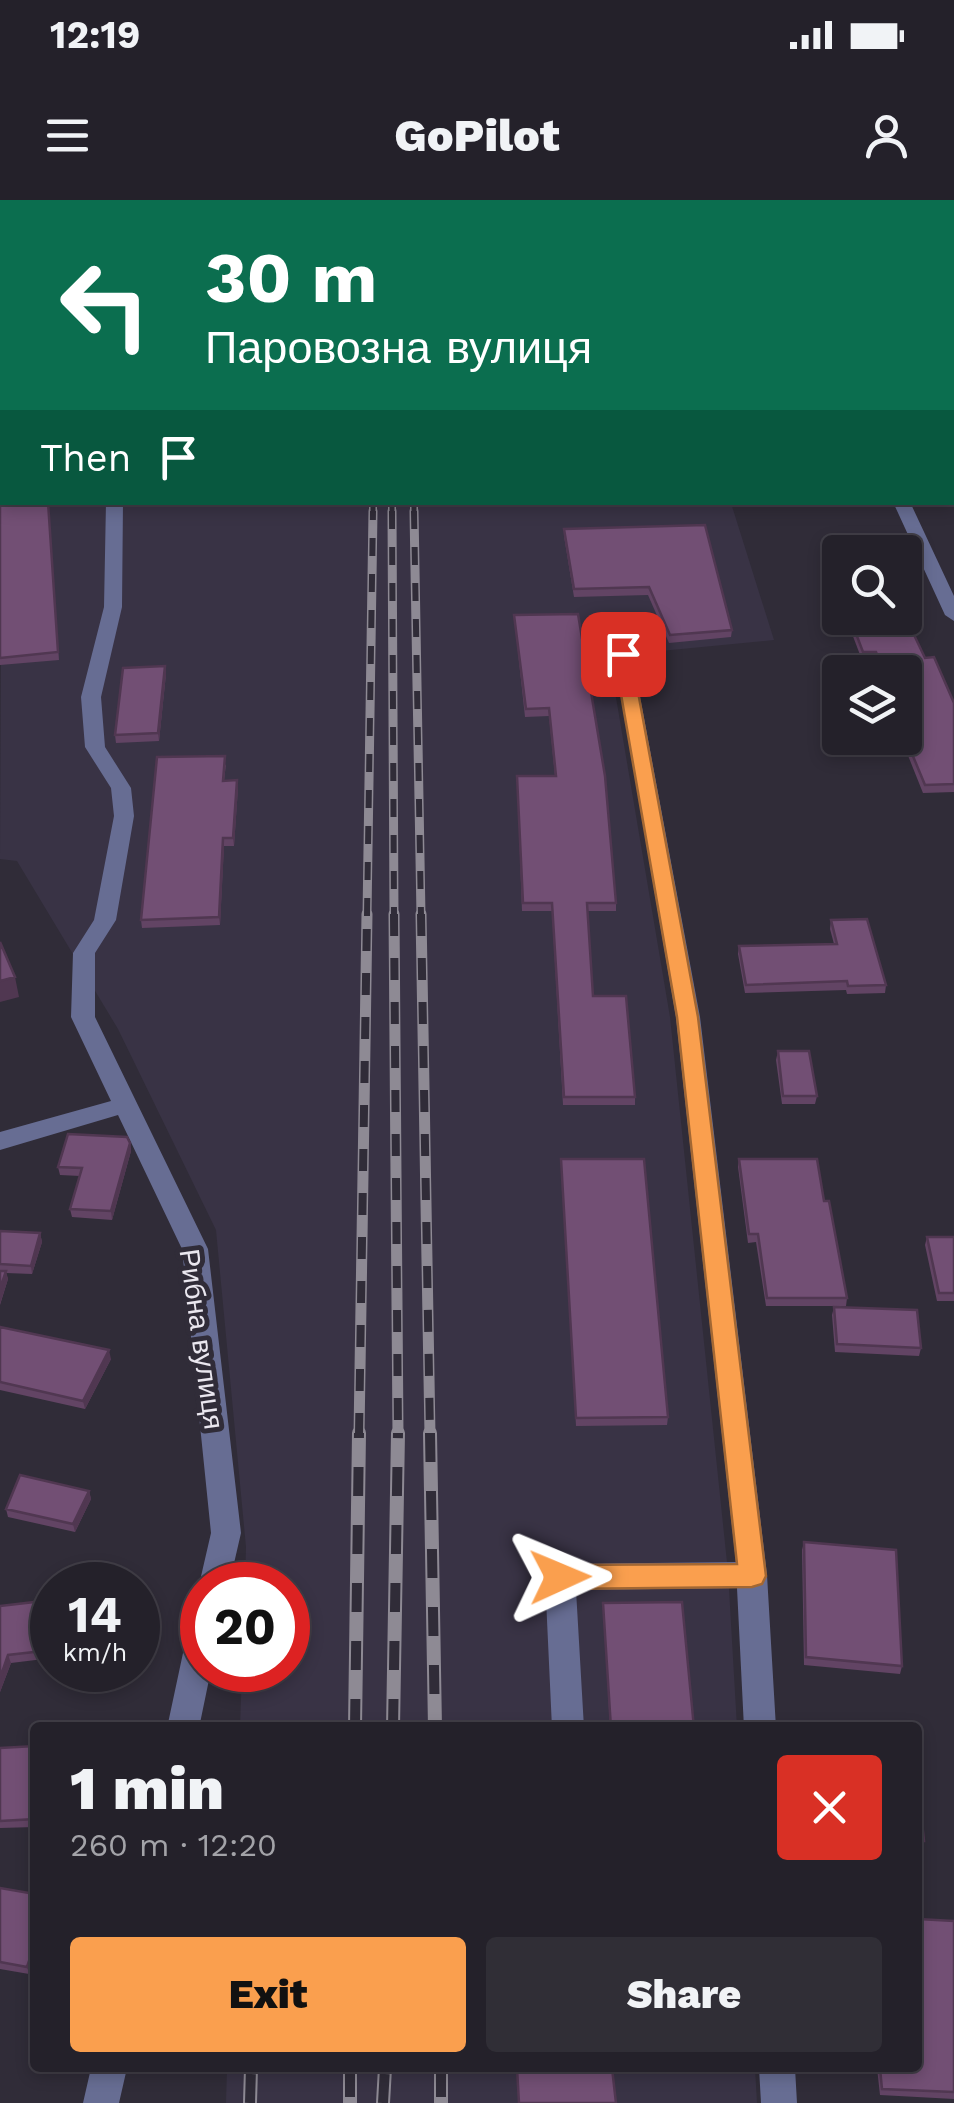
<!DOCTYPE html>
<html lang="en">
<head>
<meta charset="utf-8">
<style>
  :root { --surface:#24212a; --page:#302e36; --text:#f1f3f6; --muted:#a3a3a8; --line:#413e47; --accent:#fa9f4e }
  body { margin:0; font-family:"Work Sans",sans-serif; background:var(--page); color:var(--text); height:100vh; display:flex; flex-direction:column; font-size:38px; white-space:nowrap }
  * { box-sizing:border-box; margin:0 }
  p { font-size:32px; color:var(--muted) }
  .icon { flex:none; width:55px; height:55px; fill:none; stroke:currentColor; stroke-width:2; stroke-linecap:round; stroke-linejoin:round }
  .map { position:relative; flex:1; overflow:hidden }
  .details { position:absolute; left:30px; top:1522px; width:892px; height:350px; display:flex; flex-direction:column; background:var(--surface); border-radius:10px; box-shadow:0 5px 15px #0003,0 0 0 2px var(--line) }
  .details>* { flex:none }
  .top-card { position:absolute; left:0px; top:0px; width:955px; height:305px; box-shadow:0 5px 15px #0003,0 0 0 2px var(--line); background:#0b6e4f; color:#fff; overflow:hidden }
  .buttons { position:absolute; left:822px; top:335px; display:grid; gap:20px }
  .buttons a { display:grid; place-items:center; width:100px; height:100px; border-radius:10px; background:var(--surface); box-shadow:0 5px 15px #0003,0 0 0 2px var(--line); font-size:50px }
  .speed { position:absolute; left:30px; top:1362px; display:flex; gap:20px; font-size:50px; font-weight:700; text-align:center }
  .speed>* { display:grid; place-content:center; width:130px; height:130px; border-radius:50%; background:var(--surface); box-shadow:0 5px 15px #0003,0 0 0 2px var(--line); line-height:1 }
  .speed small { font-size:25px; font-weight:400 }
  .speed .limit { border:15px solid #d22; background:#fff; color:#111 }
  .pin { position:absolute; display:grid; place-items:center; width:85px; height:85px; color:#fff; margin:-42px; border-radius:20px; box-shadow:0 5px 15px #0006 }
  .me { position:absolute; width:110px; margin:-55px; rotate:89deg; stroke-linejoin:round; filter:drop-shadow(0 0 8px #0008) }
  .turn { display:flex; align-items:center; gap:35px; height:210px; padding:0 40px; font-size:45px }
  .turn .icon { width:130px; height:130px; stroke-width:2.5 }
  .turn b { display:block; font-size:70px; line-height:85px }
  .then { display:flex; align-items:center; height:95px; padding:0 40px; background:#0003; gap:20px; font-size:38px }
  .round { display:grid; place-items:center; flex:none; width:105px; height:105px; border-radius:10px; background:var(--page) }
  .head { display:flex; align-items:center; justify-content:space-between; height:170px; padding:0 40px }
  h1 { font-size:60px; font-weight:800; line-height:75px }
  .button { display:flex; gap:20px; margin-top:auto; padding:20px 40px }
  .button a { flex:1; height:115px; border-radius:10px; background:var(--accent); color:#111; font-size:40px; font-weight:800; line-height:115px; text-align:center }
  .button a+a { background:var(--page); color:var(--text) }
  .status { display:flex; justify-content:space-between; align-items:center; height:70px; padding:0 50px; background:var(--surface); direction:ltr }
  .status svg { height:28px; fill:currentColor }
  header { display:flex; justify-content:space-between; align-items:center; height:130px; padding:0 40px; background:var(--surface); font-size:45px; font-weight:800 }
  .map>svg:first-child { display:block }
  .built { fill:#393345 }
  .lines { fill:none; stroke-linecap:round; stroke-linejoin:round }
  .minor { fill:#676d93; fill-rule:evenodd }
  .rail-far3-casing { stroke:#8e8a94; stroke-width:8 }
  .rail-far2-casing { stroke:#8e8a94; stroke-width:9 }
  .rail-far1-casing { stroke:#8e8a94; stroke-width:11 }
  .rail-casing { stroke:#8e8a94; stroke-width:14 }
  .rail-far3 { stroke:#302c38; stroke-width:5; stroke-dasharray:14; stroke-linecap:butt }
  .rail-far2 { stroke:#302c38; stroke-width:6; stroke-dasharray:18; stroke-linecap:butt }
  .rail-far1 { stroke:#302c38; stroke-width:8; stroke-dasharray:22; stroke-linecap:butt }
  .rail { stroke:#302c38; stroke-width:10; stroke-dasharray:29; stroke-linecap:butt }
  .wall { fill:#624464 }
  .shaded-wall { fill:#503751 }
  .building { fill:#724f74; stroke:#503751; stroke-width:2.5 }
  .route { fill:#fa9f4e; stroke:#a26733; stroke-width:2.5 }
  .labels { text-anchor:middle; stroke-width:10; stroke-linejoin:round; paint-order:stroke }
  .street-label { font-size:28px; fill:#eae7ef; stroke:#302c38 }
</style>
</head>
<body>
<div class="status"><b>12:19</b><svg viewBox="0 0 49 12"><path d="M0 12V9h3v3zM5 12V6h3v6zM10 12V3h3v9zM15 12V0h3v12zM26 1h20v11H26zM47 4h2v5h-2z"/></svg></div>
<header><svg class="icon" aria-label="menu" viewBox="0 0 24 24"><path d="M4 6h16M4 12h16M4 18h16"/></svg>GoPilot<svg class="icon" aria-label="person" viewBox="0 0 24 24"><circle cx="12" cy="8" r="4"/><path d="M4 21q1-7 8-7t8 7"/></svg></header>
<div class="map">
<svg width="954" height="1903" viewBox="0 0 954 1903">
  <rect width="100%" height="100%" fill="#302c38"/>
  <path class="built" d="M79 0H755L756 2H77Z
    M2 233V302L731 303 774 440 609 456 670 817 728 1372 737 1527H240L242 1470H288V1385H245L246 1347 216 1030 118 829 17 661 0 659Z
    M227 1868H755L757 1903H226Z"/>
  <g class="lines">
    <path class="minor" d="M89 0H105L107 2H91Z
      M775 0H789L790 2H777Z
      M952 214H954V224H952Z
      M952 269H954V279H952Z
      M106 302H123L122 407 101 497 105 547 131 588 134 616 116 720 95 753V817L208 1049 241 1333 229 1385H202V1393L199 1385 211 1333 182 1049 118 915 0 950V932L111 901 71 817 73 753 94 720 114 616 111 588 85 547 81 497 104 407Z
      M893 302H910L954 396V421L945 415Z
      M623 448 632 454 700 817 767 1375 776 1528H744L737 1388 576 1390 584 1528H552L545 1377 549 1368 560 1364 736 1362 676 817 614 454Z
      M202 1425V1470H211L199 1528H167L186 1439 191 1429Z
      M91 1868H127L119 1903H83Z
      M759 1868H795L797 1903H761Z"/>
    <g class="rail-far3-casing">
      <path id="rail-far3" d="M392 302V313
        M414 302V313
        M373 313V302"/>
    </g>
    <g class="rail-far2-casing">
      <path id="rail-far2" d="M392 311 394 716
        M414 311 421 716
        M367 716 373 311"/>
    </g>
    <g class="rail-far1-casing">
      <path id="rail-far1" d="M394 714 398 1235
        M421 714 430 1235
        M359 1235 367 714"/>
    </g>
    <g class="rail-casing">
      <path id="rail" d="M430 1233 435 1528
        M355 1528 359 1233
        M393 1528 398 1233
        M350 1868V1903
        M441 1868V1903
        M250 1903 251 1868
        M383 1903 385 1868"/>
    </g>
    <use href="#rail-far3" class="rail-far3"/>
    <use href="#rail-far2" class="rail-far2"/>
    <use href="#rail-far1" class="rail-far1"/>
    <use href="#rail" class="rail"/>
  </g>
  <path class="wall" d="M519 0H636V2H519Z
    M0 299 48 302 59 460 0 465Z
    M564 329 732 430 731 437 669 443 648 395 574 397 564 336Z
    M829 363H840V403L828 371Z
    M578 414 616 703V711H587L593 796 635 897V905H563L552 711H522L517 576H555L549 516 525 517 514 415Z
    M846 418H905L925 458 954 503V592L923 593 903 543 905 535V472H880L874 460H862Z
    M165 466 166 474 159 541 116 543 115 535Z
    M226 564 224 581 238 588 234 646H224L220 725 142 728 141 720Z
    M831 720 886 785 885 793 847 794 846 790 745 793 738 754 739 746 834 744 830 729Z
    M778 851 817 896 815 904H782L776 860Z
    M130 943 131 951 112 1020 72 1017 70 1009 80 976 60 975 58 967Z
    M561 959 668 1217 667 1225 576 1226Z
    M739 959 824 1001 847 1098 846 1106H766L756 1042 748 1043 738 967Z
    M0 1031 40 1033 42 1042 32 1074 6 1073 8 1079 0 1105Z
    M927 1037H954V1101H937L925 1045Z
    M834 1107 921 1148 919 1156 835 1152 832 1115Z
    M0 1127 111 1159 85 1209 0 1190Z
    M89 1291 91 1299 75 1332 8 1317 6 1309Z
    M804 1342 902 1466 900 1474 804 1465 802 1350Z
    M52 1400V1458L11 1463 0 1492V1406Z
    M603 1403 694 1528H610Z
    M35 1546V1627L0 1628V1548Z
    M918 1583 924 1641 922 1649 918 1648Z
    M0 1688 35 1694V1757L29 1774 0 1769Z
    M954 1721V1899L880 1895 877 1868H918Z"/>
  <path class="shaded-wall" d="M165 466 166 474 159 541 158 533Z
    M237 580 238 588 234 646 233 638Z
    M223 638 224 646 220 725 219 717Z
    M15 777 19 797 0 802V781Z
    M130 943 131 951 112 1020 111 1011Z
    M40 1033 42 1042 32 1074 31 1066Z
    M6 1071 8 1079 0 1104V1089Z
    M109 1150 111 1159 85 1209 83 1201Z
    M89 1291 91 1299 75 1332 73 1324Z
    M8 1455 11 1463 0 1492V1478Z
    M35 1743V1757L29 1774 27 1767Z"/>
  <path class="building" d="M141 0H230L229 2H140Z
    M582 0H636V2H583Z
    M849 0H954V72H952V2H850Z
    M0 299H2V302H48L58 452 0 458Z
    M705 325 732 430 670 435 649 387 574 389 564 329Z
    M829 363H840V392Z
    M578 414 605 576 616 703H587L593 796H626L635 897H564L552 703H523L517 576H556L549 508 526 509 514 415Z
    M905 416 925 458 934 457 954 503V584L925 585 905 537 910 535 905 523V472H884L876 452H863L850 418H905Z
    M165 466 158 533 115 535 123 468Z
    M225 556 223 581 237 580 233 638H223L219 717 141 720 157 557Z
    M867 719 886 785 848 786 847 781 746 785 739 746 837 744 831 720Z
    M0 742 15 777 0 781Z
    M778 851H809L817 896H783Z
    M68 934 127 937 130 943 111 1011 70 1009 82 968 58 967Z
    M561 959H644L668 1217 576 1218Z
    M739 959H817L824 1001H829L847 1098H767L758 1034H749Z
    M0 1031 40 1033 31 1066 0 1064Z
    M927 1037H954V1093H939Z
    M0 1071H6L0 1089Z
    M834 1107 917 1110 921 1148 837 1144Z
    M0 1127 109 1150 83 1201 0 1182Z
    M20 1275 89 1291 73 1324 6 1309Z
    M804 1342 896 1350 902 1466 806 1457Z
    M52 1400V1450L8 1455 0 1478V1406Z
    M682 1402 694 1528H611L603 1403Z
    M35 1546V1619L0 1621V1548Z
    M918 1583 924 1641H918Z
    M0 1688 35 1694V1743L27 1767 0 1762Z
    M918 1719 954 1721V1892L882 1889 880 1868H918Z
    M517 1868H612L616 1903H519Z"/>
  <path class="route" d="M623 449 631 454 698 817 766 1376 762 1384 752 1387 560 1389 551 1386 546 1377 551 1369 560 1365 737 1364 677 817 614 454Z"/>
  <g class="labels">
    <g class="street-label">
      <text transform="translate(202 1139) rotate(82)" y="10">Рибна вулиця</text>
    </g>
  </g>
</svg>
<div class="buttons">
<a><svg class="icon" aria-label="search" viewBox="0 0 24 24"><circle cx="10" cy="10" r="6"/><path d="M15 15l6 6"/></svg></a>
<a><svg class="icon" aria-label="layers" viewBox="0 0 24 24"><path d="M12 4l9 5-9 5-9-5zM3 14l9 5 9-5"/></svg></a>
</div>
<div class="speed"><div>14<small>km/h</small></div><div class="limit">20</div></div>
<div class="pin" style="left:623px;top:454px;background:#d93025"><svg class="icon" aria-label="arrive" viewBox="0 0 24 24"><path d="M6 21V4h12l-3 4 3 4H6"/></svg></div>
<svg class="me" style="left:560px;top:1377px" viewBox="-20 -20 40 40"><path d="M0-17L14 15 0 8-14 15z" fill="#fa9f4e" stroke="#fff" stroke-width="4"/></svg>
<div class="top-card">
<div class="turn"><svg class="icon" aria-label="left" viewBox="0 0 24 24"><path d="M17 20v-9H6M10 6l-5 5 5 5"/></svg><div><b>30 m</b>Паровозна вулиця</div></div>
<div class="then">Then<svg class="icon" aria-label="arrive" viewBox="0 0 24 24"><path d="M6 21V4h12l-3 4 3 4H6"/></svg></div>
</div>
<section class="details">
<div class="head"><div><h1>1 min</h1><p>260 m · 12:20</p></div><a class="round" style="background:#d93025;color:#fff"><svg class="icon" aria-label="close" viewBox="0 0 24 24"><path d="M6 6l12 12M18 6L6 18"/></svg></a></div>
<div class="button"><a>Exit</a><a>Share</a></div>
</section>
</div>
</body>
</html>
